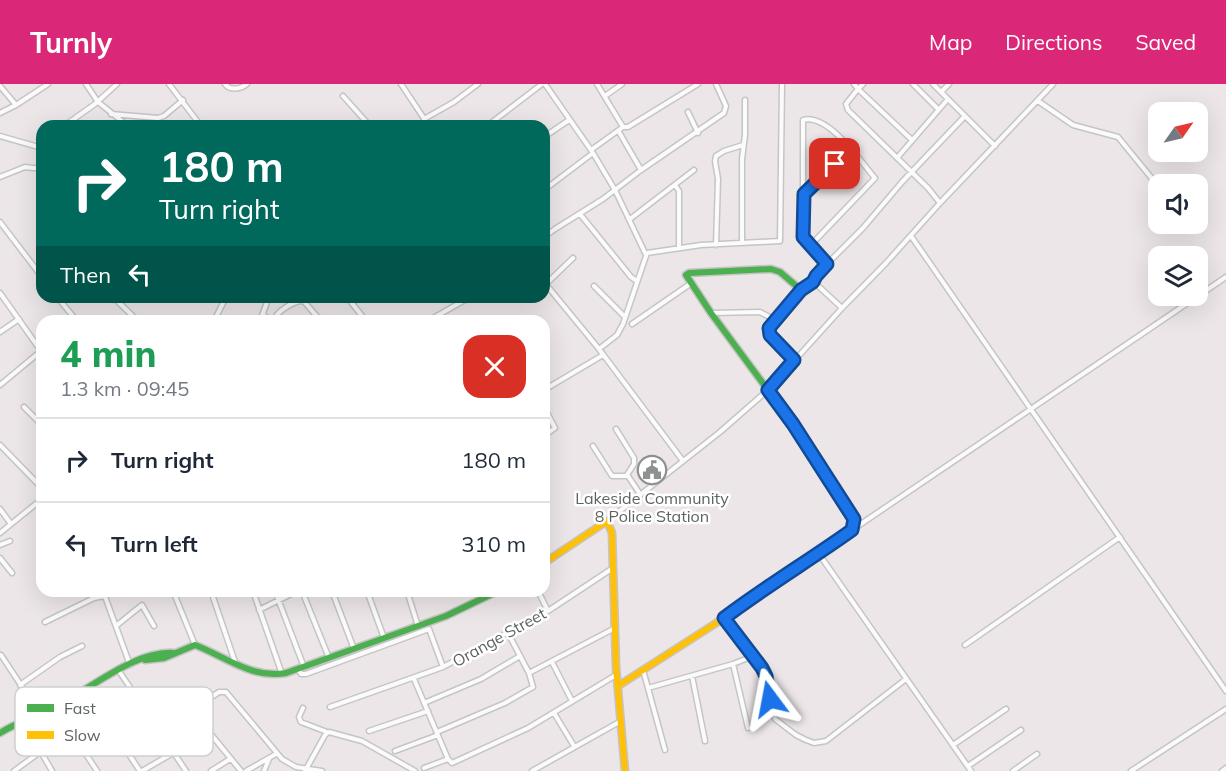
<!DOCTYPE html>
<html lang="en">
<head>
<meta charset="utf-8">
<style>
  :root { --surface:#fff; --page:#f2f2f3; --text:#1f2937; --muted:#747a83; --line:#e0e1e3; --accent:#db2777 }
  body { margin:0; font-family:Mulish,sans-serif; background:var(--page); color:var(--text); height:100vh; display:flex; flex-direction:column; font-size:22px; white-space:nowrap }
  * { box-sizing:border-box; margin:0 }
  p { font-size:20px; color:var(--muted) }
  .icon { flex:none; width:33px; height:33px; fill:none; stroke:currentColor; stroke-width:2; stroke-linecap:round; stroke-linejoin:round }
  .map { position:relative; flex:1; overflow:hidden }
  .drawer { position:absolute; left:36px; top:231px; width:514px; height:282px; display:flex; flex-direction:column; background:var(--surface); border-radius:18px; box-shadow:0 6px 24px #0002 }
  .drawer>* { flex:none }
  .guide { position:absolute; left:36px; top:36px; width:514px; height:183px; border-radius:18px; box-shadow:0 6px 24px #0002; background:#00695c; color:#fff; overflow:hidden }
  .needle { width:39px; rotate:56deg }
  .tools { position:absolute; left:1148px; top:18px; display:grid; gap:12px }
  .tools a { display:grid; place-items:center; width:60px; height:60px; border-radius:12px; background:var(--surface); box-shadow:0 6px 24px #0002; font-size:30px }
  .pin { position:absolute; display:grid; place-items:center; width:51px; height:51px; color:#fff; margin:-26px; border-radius:12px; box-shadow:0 3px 9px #0006 }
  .me { position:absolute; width:66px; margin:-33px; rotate:347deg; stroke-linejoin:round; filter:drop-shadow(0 0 4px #0008) }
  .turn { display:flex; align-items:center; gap:21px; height:126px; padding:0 24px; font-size:27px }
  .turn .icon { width:78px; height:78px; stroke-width:2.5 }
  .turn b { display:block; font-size:42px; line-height:51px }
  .then { display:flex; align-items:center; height:57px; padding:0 24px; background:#0003; gap:12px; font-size:22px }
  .round { display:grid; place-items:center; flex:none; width:63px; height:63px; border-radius:18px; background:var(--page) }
  .summary { display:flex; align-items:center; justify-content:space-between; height:102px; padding:0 24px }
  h1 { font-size:36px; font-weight:800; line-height:45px; color:#1e9e55 }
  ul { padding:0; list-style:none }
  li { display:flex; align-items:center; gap:18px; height:84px; padding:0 24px; border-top:2px solid var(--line) }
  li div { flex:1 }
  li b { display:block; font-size:22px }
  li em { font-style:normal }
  header { display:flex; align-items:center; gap:36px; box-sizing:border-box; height:84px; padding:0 30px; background:var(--accent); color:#fff }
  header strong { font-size:28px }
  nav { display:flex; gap:33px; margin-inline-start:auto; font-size:21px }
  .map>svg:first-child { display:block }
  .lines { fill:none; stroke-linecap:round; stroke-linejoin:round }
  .street-casing { stroke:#c6c5c6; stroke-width:7 }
  .fast-casing { stroke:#c5c4c5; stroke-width:9 }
  .slow-casing { stroke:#c5c4c5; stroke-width:9 }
  .street { stroke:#fcfbfc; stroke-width:4 }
  .fast { stroke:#4caf50; stroke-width:6 }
  .slow { stroke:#ffc107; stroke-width:6 }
  .route-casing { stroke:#114b97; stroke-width:15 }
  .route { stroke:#1a73e8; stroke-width:10 }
  .labels { text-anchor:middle; stroke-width:5; stroke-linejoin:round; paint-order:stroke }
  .poi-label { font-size:16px; fill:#5c645f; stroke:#fff }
  .street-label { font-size:16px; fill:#5c645f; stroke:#fff }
  .key { fill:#fff; stroke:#ced0cf; stroke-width:1.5 }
  .key-label { font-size:16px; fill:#5c645f }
</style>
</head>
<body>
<header>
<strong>Turnly</strong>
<nav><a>Map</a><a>Directions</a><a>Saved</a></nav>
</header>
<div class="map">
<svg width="1226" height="687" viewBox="0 0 1226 687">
  <rect width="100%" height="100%" fill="#ece6e9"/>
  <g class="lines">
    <g class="street-casing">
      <path id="street" d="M86 0 98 18 128 42
        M169 0 201 42
        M225 0C230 7 241 5 247 0
        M401 0 429 42
        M545 0 591 66
        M597 0 623 43
        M854 0 858 5 846 20 848 26 928 104 940 119
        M863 0 858 5 912 56
        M913 0 938 25
        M933 0 995 62
        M0 2 16 21
        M941 8 949 0
        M343 12 370 42
        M605 12 622 0
        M1038 17 1073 41 1118 53 1158 102
        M688 28 698 49
        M0 29 16 21 48 0
        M111 30 158 34 164 32 183 16
        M424 35 454 18 478 0
        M64 42 95 20 117 0
        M279 42V41
        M313 42 315 40 322 42
        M487 42 542 0
        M619 48 641 86
        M0 52 42 64
        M544 53 569 36
        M593 69 615 106 646 171
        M897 74 948 15
        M0 93 25 83 42 85
        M675 101 679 107V163
        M544 106 593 69 591 66 623 43H628L698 0
        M804 110 850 64
        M580 130 631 193 637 197
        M630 135 694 86
        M0 138 42 193
        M911 152 1226 607
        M544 153 555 145 603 115 641 86 724 29 726 22 716 0
        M742 158V75L745 51V16
        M716 161 718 95 715 77 716 72 724 67 743 61
        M810 162 875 94C861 78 828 29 803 36V153L827 180
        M544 198 599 265 683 377
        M813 198 827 180 863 144 902 98 965 32
        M546 200 573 174
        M594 202 625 233
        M0 209 41 267
        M57 213 77 237
        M113 213 138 237
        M300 213 321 237
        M347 213 366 237
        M406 213H408
        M352 219 360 213
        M711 229 760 228 775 236
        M263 231 272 237
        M214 237 226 213
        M260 237 269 213
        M274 237C276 227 294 217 303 217
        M428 237 470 213
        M632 240 690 200
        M0 248 19 235
        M599 265 617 251 623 240 647 169 701 161 780 157 782 0
        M794 276 768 247C774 235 802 200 815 199L842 224
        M0 301 41 267
        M544 306 603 271
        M24 323 42 341
        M544 323 555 344 544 352
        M616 345 634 374V380L627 391
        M0 361 42 404
        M593 362 612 392H628L640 410
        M0 425 11 440
        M607 437 720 348 768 306 842 224 886 179 940 119 1053 0
        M852 446 1226 193
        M0 449 42 415
        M0 461 10 457
        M40 464 42 465
        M819 470 971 687
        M0 474 12 489
        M85 507 94 514
        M103 507 130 581
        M173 507 195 561
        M211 507 235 578
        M253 507 282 590
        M275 507 304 583
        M302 507 329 574
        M332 507 354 565
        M367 507 384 554
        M407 507 418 542
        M538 507 548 527
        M259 526 297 507
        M724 534 762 584 775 635 796 651 806 656 814 659 826 657 906 595
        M45 538 94 514 104 512
        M116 542 142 521 154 542
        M429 545 443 583
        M508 549 529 589
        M965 561 1120 453
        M1 571 40 630
        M552 578 572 617
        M733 580 748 644
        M298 585 301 590H306L429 545
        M643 586 665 666
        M119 587 186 687
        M692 592 705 657
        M414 595 448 675 452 679 528 644 616 591
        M20 601 60 573 82 562
        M648 604 733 580 753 572
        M86 606 140 687
        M424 619 481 595 520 572
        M140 620 162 608
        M55 623 97 687
        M330 623 443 583 548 527 613 484
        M303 624 299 633 301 638 327 648
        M554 629 574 662
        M23 637 52 687
        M369 647 428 627
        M437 648 505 619 533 603 529 589 615 544
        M953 661 1006 625
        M395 667 438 651
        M968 682 1021 646
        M424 684 448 675
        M14 687 40 668
        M142 687 173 669
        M211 687 230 675
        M241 687 196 632V625L198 622 219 608H226L282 675 296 683 322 687
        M246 687 276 670
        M264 687 269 675
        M305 687 325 651 329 648 362 657 415 687
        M532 687 621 637
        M1013 687 1037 670
        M1131 687 1226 625
        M1222 687 1226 684"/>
    </g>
    <g class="fast-casing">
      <path id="fast" d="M801 206 780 188 771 185 689 189 686 191 711 229 793 340 850 428 854 435 852 446 850 448
        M145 576 164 574 195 561C226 573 252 595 286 589L446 532 498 507
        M0 649C17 638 37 633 55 623 89 606 135 566 174 569"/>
    </g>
    <g class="slow-casing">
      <path id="slow" d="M544 479 607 437 612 449 616 583 625 687
        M618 602 724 534 768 501 819 470 850 448"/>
    </g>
    <use href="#street" class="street"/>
    <use href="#fast" class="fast"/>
    <use href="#slow" class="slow"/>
  </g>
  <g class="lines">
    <g class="route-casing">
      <path id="route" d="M770 615 766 592 762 584 724 534C765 503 810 476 852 446L854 435 793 340 768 306 794 276 770 251 769 244 801 206 813 198 816 192 827 180 803 153 804 110 835 80"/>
    </g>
    <use href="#route" class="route"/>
  </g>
  <defs>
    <g id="civic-ring" transform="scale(1.5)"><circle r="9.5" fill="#fff" stroke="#8e928f" stroke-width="1.5"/><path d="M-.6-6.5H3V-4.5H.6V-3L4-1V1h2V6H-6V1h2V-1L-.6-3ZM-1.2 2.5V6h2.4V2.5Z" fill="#8e928f"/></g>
  </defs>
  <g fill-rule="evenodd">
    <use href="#civic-ring" x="652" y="386"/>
  </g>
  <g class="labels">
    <g class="poi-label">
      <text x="652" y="420">Lakeside Community<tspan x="652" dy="18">8 Police Station</tspan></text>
    </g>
    <g class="street-label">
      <text transform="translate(499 553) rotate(-29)" y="6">Orange Street</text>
    </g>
  </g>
  <rect x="15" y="603" width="198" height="69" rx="9" class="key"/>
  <rect x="27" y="620" width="27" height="8" fill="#4caf50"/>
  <rect x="27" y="647" width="27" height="8" fill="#ffc107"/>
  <g class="key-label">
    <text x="64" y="630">Fast</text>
    <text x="64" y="657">Slow</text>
  </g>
</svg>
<div class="tools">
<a><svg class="needle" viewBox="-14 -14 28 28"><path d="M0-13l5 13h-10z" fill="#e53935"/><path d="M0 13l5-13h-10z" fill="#747a83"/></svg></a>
<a><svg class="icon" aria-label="sound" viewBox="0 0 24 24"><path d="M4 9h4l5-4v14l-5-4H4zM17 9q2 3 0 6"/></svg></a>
<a><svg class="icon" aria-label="layers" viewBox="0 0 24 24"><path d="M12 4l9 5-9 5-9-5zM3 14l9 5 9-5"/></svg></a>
</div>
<div class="pin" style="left:835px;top:80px;background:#d93025"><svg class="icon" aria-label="arrive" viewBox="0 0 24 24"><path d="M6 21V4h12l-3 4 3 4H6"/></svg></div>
<svg class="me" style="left:770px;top:615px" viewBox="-20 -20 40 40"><path d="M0-17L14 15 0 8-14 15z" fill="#1a73e8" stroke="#fff" stroke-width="4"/></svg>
<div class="guide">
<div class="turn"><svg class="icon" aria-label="right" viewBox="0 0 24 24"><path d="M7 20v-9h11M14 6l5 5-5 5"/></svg><div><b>180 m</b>Turn right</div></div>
<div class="then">Then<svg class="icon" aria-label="left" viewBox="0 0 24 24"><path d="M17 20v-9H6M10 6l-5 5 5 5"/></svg></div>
</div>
<section class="drawer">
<div class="summary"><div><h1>4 min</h1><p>1.3 km · 09:45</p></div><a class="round" style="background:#d93025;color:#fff"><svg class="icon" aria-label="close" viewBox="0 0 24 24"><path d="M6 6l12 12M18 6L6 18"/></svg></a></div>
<ul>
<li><svg class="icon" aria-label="right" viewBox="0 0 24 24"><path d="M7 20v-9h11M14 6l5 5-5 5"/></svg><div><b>Turn right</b></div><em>180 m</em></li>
<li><svg class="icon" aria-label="left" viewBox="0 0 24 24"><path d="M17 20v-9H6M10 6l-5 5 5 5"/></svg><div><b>Turn left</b></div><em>310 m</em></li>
</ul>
</section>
</div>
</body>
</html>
